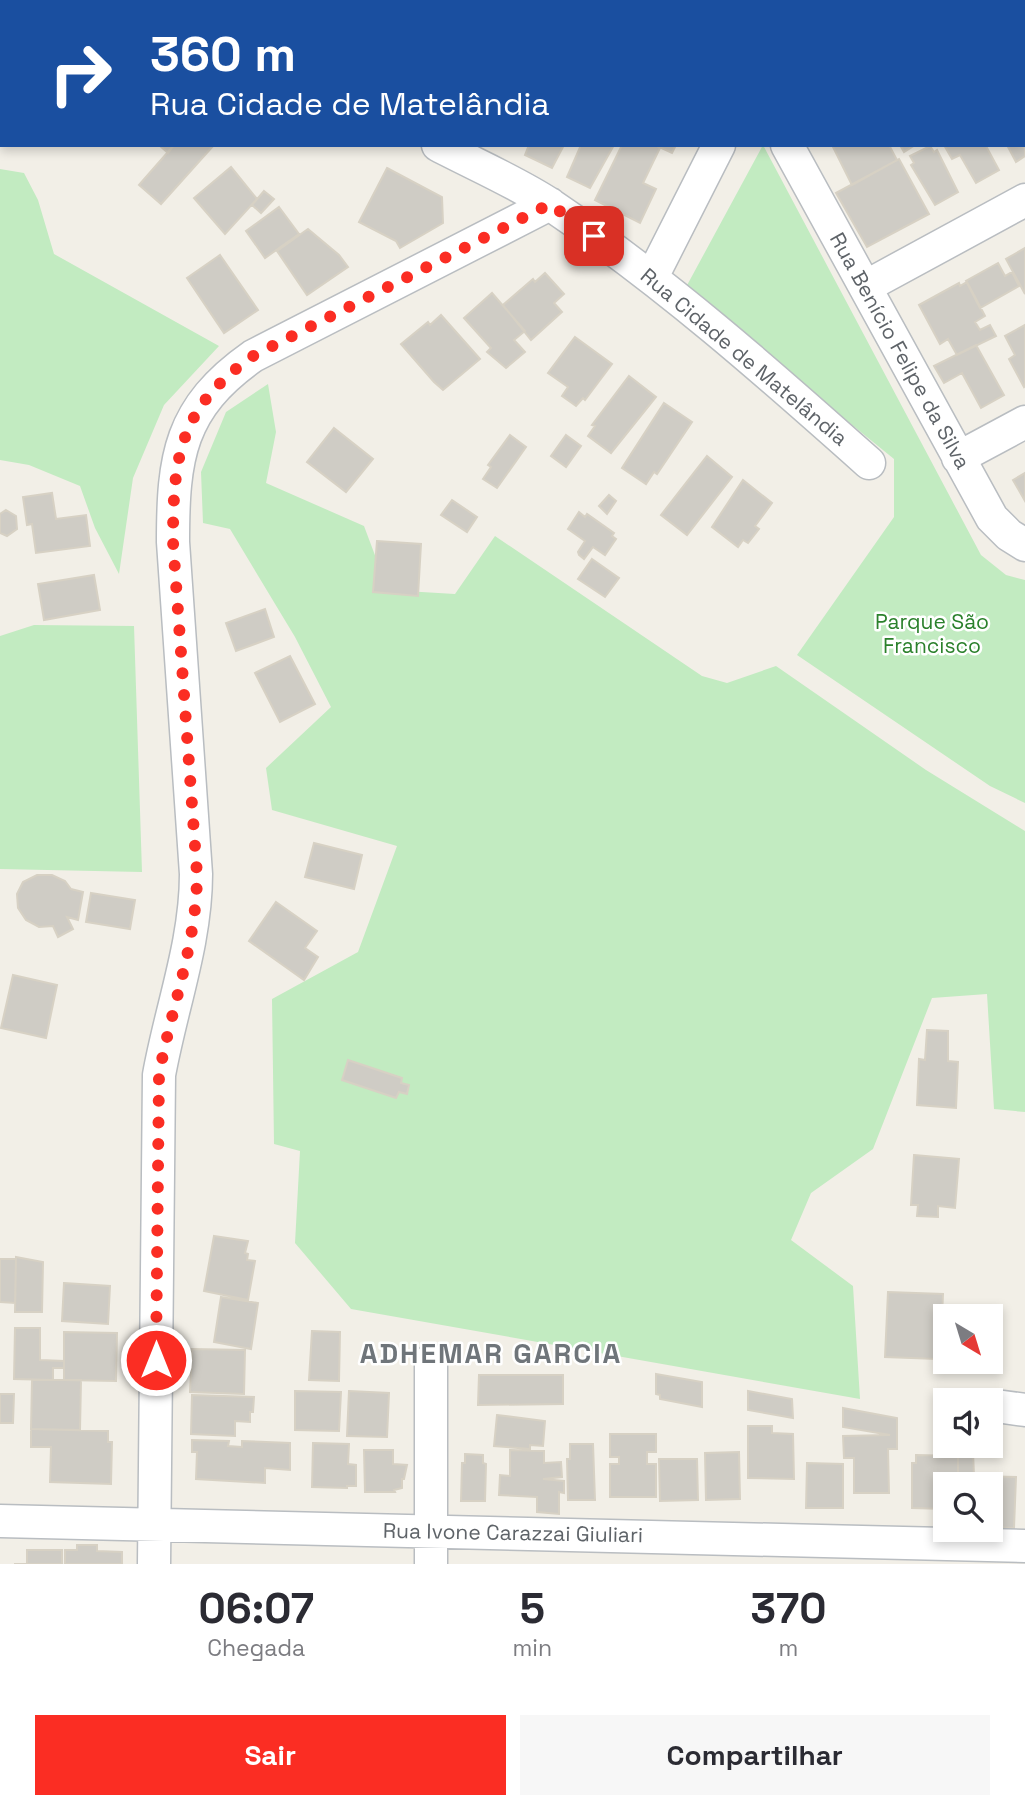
<!DOCTYPE html>
<html lang="pt">
<head>
<meta charset="utf-8">
<style>
  :root { --surface:#fff; --page:#f7f7f7; --text:#2b2b33; --muted:#7c7c81; --accent:#fb2d23 }
  body { margin:0; font-family:"Space Grotesk",sans-serif; background:var(--page); color:var(--text); height:100vh; display:flex; flex-direction:column; font-size:26px; white-space:nowrap }
  * { box-sizing:border-box; margin:0 }
  p { font-size:23px; color:var(--muted) }
  .icon { flex:none; width:38px; height:38px; fill:none; stroke:currentColor; stroke-width:2; stroke-linecap:round; stroke-linejoin:round }
  .map { position:relative; height:1564px; overflow:hidden }
  .drawer { display:flex; flex-direction:column; background:var(--surface); flex:1 }
  .drawer>* { flex:none }
  .hud { position:absolute; left:0px; top:0px; width:1026px; height:147px; box-shadow:0 4px 10px #0003; background:#1a4fa0; color:#fff; overflow:hidden }
  .needle { width:46px; rotate:142deg }
  .fabs { position:absolute; left:933px; top:1304px; display:grid; gap:14px }
  .fabs a { display:grid; place-items:center; width:70px; height:70px; border-radius:0px; background:var(--surface); box-shadow:0 4px 10px #0003; font-size:35px }
  .pin { position:absolute; display:grid; place-items:center; width:60px; height:60px; color:#fff; margin:-30px; border-radius:14px; box-shadow:0 4px 10px #0006 }
  .me { position:absolute; width:77px; margin:-38px; rotate:0deg; stroke-linejoin:round; filter:drop-shadow(0 0 5px #0008) }
  .turn { display:flex; align-items:center; gap:24px; height:147px; padding:0 35px; font-size:32px }
  .turn .icon { width:91px; height:91px; stroke-width:2.5 }
  .turn b { display:block; font-size:49px; line-height:60px }
  .eta { display:flex; justify-content:space-evenly; align-items:center; height:119px; text-align:center }
  .eta b { font-size:42px; font-weight:700; line-height:49px }
  .primary-button { display:flex; gap:14px; margin-top:auto; padding:14px 35px }
  .primary-button a { flex:1; height:80px; border-radius:0px; background:var(--accent); color:#fff; font-size:28px; font-weight:700; line-height:80px; text-align:center }
  .primary-button a+a { background:var(--page); color:var(--text) }
  .map>svg:first-child { display:block }
  .green { fill:#c2ebc1 }
  .building { fill:#cfccc5; stroke:#d7d1c4; stroke-width:2 }
  .lines { fill:none; stroke-linecap:round; stroke-linejoin:round }
  .minor-casing { stroke:#b9bdc1; stroke-width:35 }
  .minor { stroke:#fff; stroke-width:32 }
  .route { stroke:#fb2d23; stroke-width:12; stroke-dasharray:0 21.6 }
  .labels { text-anchor:middle; stroke-width:5; stroke-linejoin:round; paint-order:stroke }
  .street-label { font-size:21px; fill:#5e6368; stroke:#fff }
  .park-label { font-size:21px; fill:#2b812c; stroke:#fff }
  .district-label { font-size:28px; font-weight:bold; letter-spacing:2px; fill:#6f757a; stroke:#fff }
</style>
</head>
<body>
<div class="map">
<svg width="1025" height="1564" viewBox="0 0 1025 1564">
  <rect width="100%" height="100%" fill="#f2efe7"/>
  <path class="green" d="M763 145 981 555 1006 575 1025 580V803L990 786 797 655 894 517V459L685 289Z
    M0 169 24 173 38 200 54 254 219 346 164 405 133 478 119 574 95 528 80 486 29 465 0 460Z
    M268 384 276 432 266 483 364 526 388 590 455 594 495 536 702 676 727 683 776 666 926 770 1025 831V1112L994 1109 987 994 932 998 873 1149 811 1193 791 1240 853 1286 860 1399 351 1309 295 1243 300 1151 274 1144 272 999 358 952 397 846 272 810 266 768 331 707 295 637 230 529 203 523 201 472 226 412Z
    M34 625 134 626 142 872 0 869V636Z"/>
  <path class="building" d="M243 0H286L242 2Z
    M296 0H325L295 2Z
    M393 0H439L392 2Z
    M451 0H480L450 2Z
    M695 0H749L694 2Z
    M2 64V115L0 116V66Z
    M1024 120 1025 156 1016 162 1007 145H1024Z
    M159 145H174L168 153Z
    M174 145H214L161 204 139 185Z
    M529 145H564L552 168 525 155Z
    M581 145H614L590 188 567 177Z
    M622 145H655L660 148 643 183 656 189 640 223 595 200Z
    M655 145H676L672 153Z
    M832 145H889L897 160 852 185Z
    M900 145H915L904 152Z
    M944 145H988L986 146 999 170 976 183 960 155 952 159Z
    M930 146 934 152 937 150 958 192 935 205 911 165 914 163 910 156Z
    M899 159 929 214 867 247 836 193Z
    M231 167 257 199 225 234 194 198Z
    M387 168 442 197 443 223 400 248 396 241 359 222Z
    M264 191 274 199 261 213 252 205Z
    M279 207 299 234 265 258 246 231Z
    M308 229 339 255 348 267 307 295 277 251Z
    M1025 248V294L1006 259Z
    M220 255 258 310 224 333 187 278Z
    M998 263 1005 276 1012 272 1019 286 980 308 966 281Z
    M545 273 564 294 554 303 562 312 531 340 503 305 533 279 535 282Z
    M967 282 985 316 975 322 980 330 990 325 996 336 957 355 948 339 940 344 919 305 959 283 960 286Z
    M492 293 525 331 514 340 525 352 506 368 487 352 491 348 464 318Z
    M441 315 480 359 443 390 434 382 401 344 428 322 430 325Z
    M1025 325V386L1024 387 1009 359 1015 355 1005 336Z
    M575 337 612 364 585 400 583 398 576 406 562 396 568 387 548 373Z
    M976 345 1004 395 981 408 962 373 944 383 934 366Z
    M629 376 656 397 611 453 588 436 595 426 592 425Z
    M664 403 692 422 657 474 654 472 646 484 622 468Z
    M334 428 373 459 346 492 307 462Z
    M510 435 526 447 497 488 483 479 491 467 488 465Z
    M566 435 581 446 566 467 551 456Z
    M707 456 732 477 687 535 661 515Z
    M1025 473V501L1013 480Z
    M743 480 772 503 755 526 759 529 748 543 743 540 738 547 712 527Z
    M52 493 56 519 86 515 90 546 36 553 32 524 27 525 23 497Z
    M609 495 616 501 607 514 599 506Z
    M452 500 477 517 467 532 441 515Z
    M6 510 16 516 17 529 7 536 0 533V514Z
    M579 512 585 517 587 514 614 533 612 536 616 539 605 555 593 547 584 559 579 555 578 552 585 541 568 529Z
    M377 541 421 544 418 596 373 592Z
    M592 559 619 578 605 597 578 579Z
    M94 575 100 610 44 620 38 584Z
    M265 609 274 637 236 651 226 623Z
    M290 656 315 704 280 722 255 673Z
    M314 843 362 855 354 889 305 877Z
    M37 875H52L65 881 71 889 83 892 78 920 67 917 73 929 58 937 53 926 39 927 26 920 18 908 17 894 23 882Z
    M91 893 135 900 130 929 86 922Z
    M276 902 317 931 305 948 318 957 304 980 249 941Z
    M13 975 57 985 46 1038 1 1028Z
    M927 1030 948 1031V1061L958 1062 956 1108 917 1105 919 1059 925 1060Z
    M348 1060 402 1078 401 1083 409 1085 407 1094 399 1092 396 1098 342 1080Z
    M914 1155 959 1159 955 1208 938 1206V1217L917 1216 918 1205H911Z
    M214 1236 248 1241 245 1253 248 1254 247 1260 255 1261 248 1300 204 1291Z
    M16 1257 43 1262 42 1312H15Z
    M0 1259H16L15 1303 0 1302Z
    M64 1283 110 1286 108 1324 62 1321Z
    M888 1292 943 1294 941 1340 938 1341 937 1359 885 1357Z
    M221 1297 258 1303 251 1349 214 1342Z
    M15 1328H40V1360L64 1361V1368H53V1380L14 1379Z
    M312 1331 340 1332 339 1381 309 1380Z
    M64 1332 117 1333 116 1381 64 1380Z
    M192 1349 245 1350 244 1394 190 1392Z
    M656 1374 702 1382V1407L660 1399V1395L656 1394Z
    M479 1375H563V1404L478 1405Z
    M32 1380H81L80 1430 31 1429Z
    M295 1391 341 1392 339 1431 295 1430Z
    M349 1391 389 1393 387 1437 347 1436Z
    M748 1391 792 1399 793 1418 748 1410Z
    M0 1394H14L13 1423H0Z
    M192 1395 254 1397 253 1412H250V1422L235 1421V1436L191 1434Z
    M843 1408 897 1418V1449H888L889 1493H854V1458H844L843 1436 890 1435 843 1427Z
    M497 1415 545 1421 543 1446 530 1445V1449L494 1446Z
    M748 1426H772V1433L793 1434 794 1479 748 1478Z
    M31 1429 108 1431V1442H112L111 1484 50 1482 51 1447H31Z
    M610 1434H656V1452H647V1464H656V1497H610V1464H619V1457H610Z
    M990 1435 999 1436 998 1455 973 1451 974 1476 1016 1477 1014 1528 990 1527V1484H958V1446H990Z
    M192 1440 229 1441 228 1446 242 1447V1441L290 1443V1470L265 1468V1483L196 1479 197 1452H192Z
    M313 1443 349 1444 348 1464 356 1465V1486H347V1488L312 1487Z
    M570 1444H593L595 1500H568L567 1459H570Z
    M364 1450H393V1464L407 1465 404 1479H402V1488L394 1490 395 1492H365Z
    M510 1450 544 1451V1463L561 1462 562 1477 543 1479 564 1481V1493L559 1492V1514L537 1512V1497L499 1495 500 1475 510 1476Z
    M739 1452 740 1499 706 1500 705 1453Z
    M465 1454 483 1455V1463L486 1464 485 1501H461L462 1463H465Z
    M916 1455 958 1456V1484H945V1509L912 1508V1463H916Z
    M659 1459H697L698 1500 660 1501Z
    M807 1463 843 1464V1508H806Z
    M77 1545H97V1551L122 1552V1564H65V1550H77Z
    M27 1550H62V1564H14H27Z"/>
  <g class="lines">
    <g class="minor-casing">
      <path id="minor" d="M162 0 165 2
        M588 0 592 2
        M791 2 792 0
        M973 2 976 0
        M438 145C474 164 518 183 551 205 665 282 767 372 869 463
        M787 145 992 518 1009 535 1025 545
        M652 277 719 145
        M865 287 1025 200
        M958 458 1025 422
        M996 1406 1025 1410
        M0 1521 1025 1546
        M154 1564 159 1075C171 1008 196 943 196 874L173 542C173 457 179 408 253 356L550 204
        M431 1564V1360"/>
    </g>
    <use href="#minor" class="minor"/>
  </g>
  <g class="lines">
    <path class="route" d="M156 1360 159 1075C171 1008 197 943 197 874L173 542C173 457 179 408 253 356L550 204 594 236"/>
  </g>
  <g class="labels">
    <g class="street-label">
      <text transform="translate(900 351) rotate(61)" y="7">Rua Benício Felipe da Silva</text>
      <text transform="translate(744 357) rotate(40)" y="7">Rua Cidade de Matelândia</text>
      <text transform="translate(513 1533) rotate(1)" y="7">Rua Ivone Carazzai Giuliari</text>
    </g>
    <g class="park-label">
      <text x="932" y="629">Parque São<tspan x="932" dy="24">Francisco</tspan></text>
    </g>
    <g class="district-label">
      <text x="491" y="1363">ADHEMAR GARCIA</text>
    </g>
  </g>
</svg>
<div class="fabs">
<a><svg class="needle" viewBox="-14 -14 28 28"><path d="M0-13l5 13h-10z" fill="#e53935"/><path d="M0 13l5-13h-10z" fill="#7c7c81"/></svg></a>
<a><svg class="icon" aria-label="sound" viewBox="0 0 24 24"><path d="M4 9h4l5-4v14l-5-4H4zM17 9q2 3 0 6"/></svg></a>
<a><svg class="icon" aria-label="search" viewBox="0 0 24 24"><circle cx="10" cy="10" r="6"/><path d="M15 15l6 6"/></svg></a>
</div>
<div class="pin" style="left:594px;top:236px;background:#d93025"><svg class="icon" aria-label="arrive" viewBox="0 0 24 24"><path d="M6 21V4h12l-3 4 3 4H6"/></svg></div>
<svg class="me" style="left:156px;top:1360px" viewBox="-20 -20 40 40"><circle r="17" fill="#fb2d23" stroke="#fff" stroke-width="3"/><path d="M0-11L8 9 0 5-8 9z" fill="#fff"/></svg>
<div class="hud">
<div class="turn"><svg class="icon" aria-label="right" viewBox="0 0 24 24"><path d="M7 20v-9h11M14 6l5 5-5 5"/></svg><div><b>360 m</b>Rua Cidade de Matelândia</div></div>
</div>
</div>
<section class="drawer">
<div class="eta">
<div><b>06:07</b><p>Chegada</p></div>
<div><b>5</b><p>min</p></div>
<div><b>370</b><p>m</p></div>
</div>
<div class="primary-button"><a>Sair</a><a>Compartilhar</a></div>
</section>
</body>
</html>
